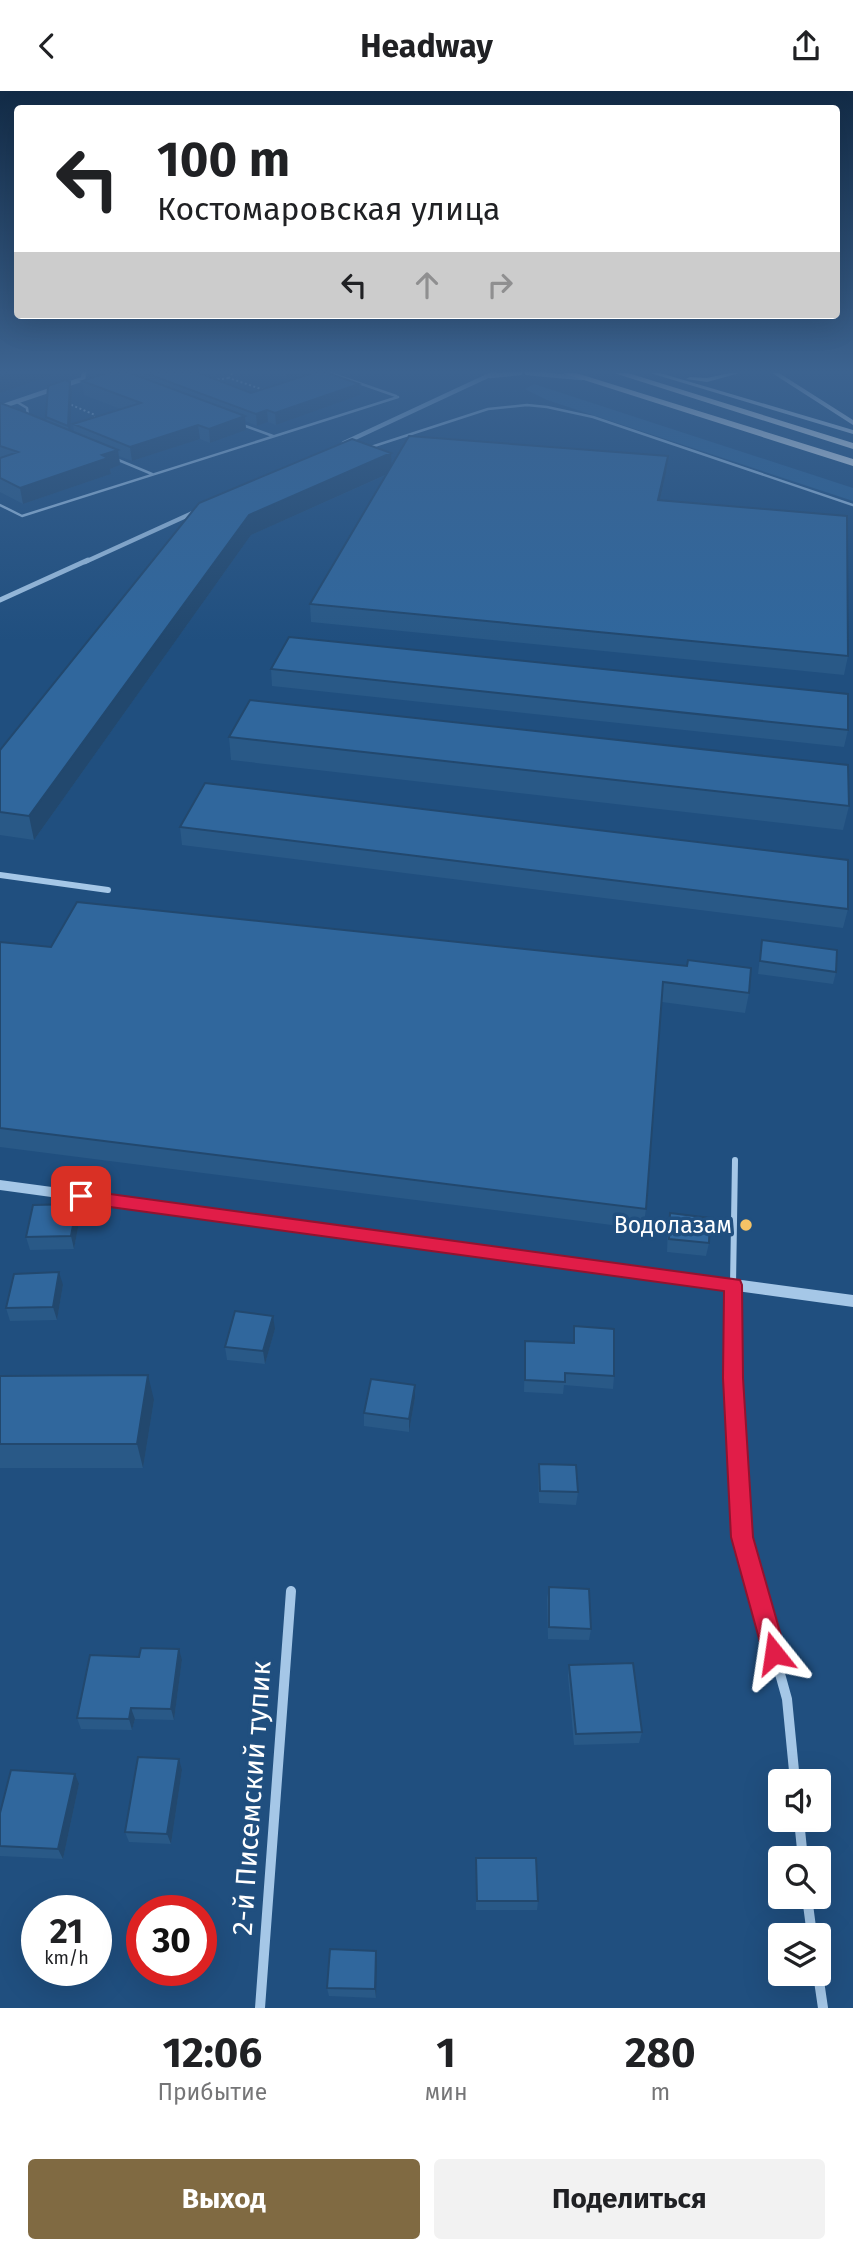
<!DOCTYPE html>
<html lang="ru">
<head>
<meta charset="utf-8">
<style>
  :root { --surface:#fff; --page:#f2f2f2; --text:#202124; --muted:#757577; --accent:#806a42 }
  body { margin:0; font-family:"Fira Sans",sans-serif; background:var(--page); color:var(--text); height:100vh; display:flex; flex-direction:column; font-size:26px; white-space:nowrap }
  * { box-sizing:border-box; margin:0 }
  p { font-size:23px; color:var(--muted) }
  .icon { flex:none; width:38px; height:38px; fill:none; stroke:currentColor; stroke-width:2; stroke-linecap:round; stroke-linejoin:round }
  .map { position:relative; height:1917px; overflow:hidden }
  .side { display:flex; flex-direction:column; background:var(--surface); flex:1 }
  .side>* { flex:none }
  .top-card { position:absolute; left:14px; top:14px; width:826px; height:214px; border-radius:7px; box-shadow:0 7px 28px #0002; background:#fff; color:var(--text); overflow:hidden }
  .tools { position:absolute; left:768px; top:1678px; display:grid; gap:14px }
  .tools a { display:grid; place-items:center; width:63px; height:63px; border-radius:7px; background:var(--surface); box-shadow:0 7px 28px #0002; font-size:35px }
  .speed { position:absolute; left:21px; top:1804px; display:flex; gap:14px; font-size:35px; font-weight:700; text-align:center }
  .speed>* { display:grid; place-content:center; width:91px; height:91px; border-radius:50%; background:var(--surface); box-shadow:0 7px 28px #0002; line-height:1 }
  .speed small { font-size:18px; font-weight:400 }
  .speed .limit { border:10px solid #d22; background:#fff; color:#111 }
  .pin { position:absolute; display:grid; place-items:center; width:60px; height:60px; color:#fff; margin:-30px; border-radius:14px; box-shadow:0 4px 10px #0006 }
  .me { position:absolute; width:77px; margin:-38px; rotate:345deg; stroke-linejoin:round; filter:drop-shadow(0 0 5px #0008) }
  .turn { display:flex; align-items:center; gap:24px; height:147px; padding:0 28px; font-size:32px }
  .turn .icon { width:91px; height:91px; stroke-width:2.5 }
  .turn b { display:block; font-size:49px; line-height:60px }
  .lanes { display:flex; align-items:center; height:66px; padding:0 28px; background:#0003; justify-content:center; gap:35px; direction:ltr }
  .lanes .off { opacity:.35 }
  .eta { display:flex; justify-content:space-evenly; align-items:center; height:119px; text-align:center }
  .eta b { font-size:42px; font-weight:700; line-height:49px }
  .cta { display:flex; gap:14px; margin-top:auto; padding:14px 28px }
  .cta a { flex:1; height:80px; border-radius:7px; background:var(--accent); color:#fff; font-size:28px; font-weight:700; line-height:80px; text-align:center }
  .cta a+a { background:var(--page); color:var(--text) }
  header { display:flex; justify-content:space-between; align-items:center; height:91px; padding:0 28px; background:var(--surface); font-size:32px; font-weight:700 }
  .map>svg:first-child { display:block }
  .green { fill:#2a6297 }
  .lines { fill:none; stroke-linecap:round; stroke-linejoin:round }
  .path { stroke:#a5c7e7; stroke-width:2; stroke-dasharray:2 2.5; stroke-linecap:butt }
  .service-far1 { stroke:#a5c7e7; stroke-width:2.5 }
  .service { stroke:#a5c7e7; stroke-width:6 }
  .minor-far4 { stroke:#a5c7e7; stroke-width:4.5 }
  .minor-far3 { stroke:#a5c7e7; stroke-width:5 }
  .minor-far2 { stroke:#a5c7e7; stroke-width:6 }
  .minor-far1 { stroke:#a5c7e7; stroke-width:8 }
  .minor { stroke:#a5c7e7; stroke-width:10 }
  .tertiary { fill:#a5c7e7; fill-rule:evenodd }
  .secondary { fill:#cfe2f6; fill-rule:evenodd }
  .trunk { fill:#f3f8fe; fill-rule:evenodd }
  .wall { fill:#295987 }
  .shaded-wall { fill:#22486e }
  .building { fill:#30679d; stroke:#22486e; stroke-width:2 }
  .route { fill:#e11d48; stroke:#92132f; stroke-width:2 }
  .poi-dot { fill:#f5c366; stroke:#204f7f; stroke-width:2.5 }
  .labels { text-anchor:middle; stroke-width:7; stroke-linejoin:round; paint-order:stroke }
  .poi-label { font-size:23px; fill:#fff; stroke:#204f7f; text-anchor:end }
  .near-street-label { font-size:28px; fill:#fff; stroke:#204f7f }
</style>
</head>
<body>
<header><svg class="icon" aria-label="back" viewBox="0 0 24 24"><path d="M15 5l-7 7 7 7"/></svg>Headway<svg class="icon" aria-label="share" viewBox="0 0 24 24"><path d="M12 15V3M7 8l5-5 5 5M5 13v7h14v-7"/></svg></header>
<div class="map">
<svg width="853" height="1917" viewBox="0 0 853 1917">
  <rect width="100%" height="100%" fill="#204f7f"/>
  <path class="green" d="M534 293 853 397V410L547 309 525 298Z"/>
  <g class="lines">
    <path class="path" d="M232 282 229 287 264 299
      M213 289 229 287
      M67 312 95 324V330"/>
    <path class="service-far1" d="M330 282 396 305
      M17 311 27 317 28 326
      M240 333 273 345
      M368 357 488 318 527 314 547 316 593 326 853 414
      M116 368 152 383
      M0 414 22 425 398 306"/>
    <path class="service" d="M733 1194 735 1069"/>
    <path class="minor-far4" d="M527 282 582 287
      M490 285 520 282
      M0 316 83 288 84 282
      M344 352 494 282
      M85 471 197 420"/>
    <path class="minor-far3" d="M0 509 88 469"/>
    <path class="minor-far2" d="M0 784 108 799"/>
    <path class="minor-far1" d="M733 1194V1287L740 1414"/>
    <path class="minor" d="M740 1412 742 1446 787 1608 795 1690
      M799 1729 803 1768
      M807 1806 812 1844
      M818 1883 823 1917
      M260 1917 291 1500"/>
    <path class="tertiary" d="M0 1089 853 1204V1216L0 1099Z"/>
    <path class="secondary" d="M650 282H660L853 339V343Z
      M729 282H740L707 291 686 288 690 286 707 287Z
      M772 282H779L853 329V334Z"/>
    <path class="trunk" d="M562 282H576L853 368V375Z
      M614 282H628L853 352V358Z"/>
  </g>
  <path class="wall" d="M132 282H199L251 302 359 293 360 304 276 334 268 331 257 335 245 330 246 339 210 352 200 348 132 370 119 365 120 374 110 378 111 383 23 413 0 401V312L47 330 46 326 72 300 70 339 74 341 73 333 121 318 84 304 82 290Z
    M272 282H302L286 287Z
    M668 365 666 382 660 409 848 565 844 584 311 531 310 513 386 384 251 444 34 749 0 744V659L199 412 392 374Z
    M271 578 848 639 844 656 272 595Z
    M229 646 849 715 843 739 231 669Z
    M180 736 848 818 843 837 182 754Z
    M77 811 749 902 745 922 662 911 646 1118 643 1138 0 1056V851L51 856Z
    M762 849 836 881 833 893 758 883Z
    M670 1122 709 1152 706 1165 667 1161 668 1135Z
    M80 1126 74 1158 30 1159 26 1146Z
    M63 1194 57 1229 10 1230 6 1217Z
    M574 1235 614 1285 613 1298 564 1294 563 1303 524 1301 525 1250 573 1252Z
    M275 1238 265 1273 227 1269 225 1256Z
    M0 1285 154 1309 143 1377H0Z
    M415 1307 409 1341 364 1335V1322Z
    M539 1373 578 1401 576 1414 539 1412 538 1385Z
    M549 1496 591 1538 589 1549 548 1548 547 1508Z
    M182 1569 174 1629 135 1628 132 1639 81 1638 77 1627Z
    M569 1574 642 1641 639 1652 574 1654 568 1585Z
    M182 1679 171 1753 129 1751 125 1741Z
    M79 1693 63 1768 0 1765V1722Z
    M476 1767 538 1810 537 1819H476Z
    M376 1860V1907L329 1905 327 1897Z"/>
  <path class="shaded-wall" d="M13 282H57L0 302V286Z
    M286 282H302L286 287Z
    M70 291 72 300 70 345 68 335Z
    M359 293 360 304 276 334 275 322Z
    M267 319 268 331 257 335 256 323Z
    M245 325 246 339 210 352 209 338Z
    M198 334 200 348 132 370 130 356Z
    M118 359 120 374 110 378 111 383 23 413 20 397 102 364Z
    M391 362 392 381 251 444 34 749 29 725 249 424Z
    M668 365 666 382 656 426 658 409Z
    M77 1113 80 1126 74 1158 71 1145Z
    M59 1181 63 1194 57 1229 53 1216Z
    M273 1225 275 1238 265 1273 263 1260Z
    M148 1284 154 1309 143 1377 137 1353Z
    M415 1294V1307L409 1341V1328Z
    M179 1558 182 1569 174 1629 171 1618Z
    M131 1617 135 1628 132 1639 129 1628Z
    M179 1668 182 1679 171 1753 167 1743Z
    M75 1683 79 1693 63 1768 58 1758Z
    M376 1860 377 1869 376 1907 375 1898Z"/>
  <path class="building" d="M0 282H13L0 286Z
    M106 282H130L245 325 209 338 198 334 130 356 73 333 141 312 82 290Z
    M145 282H199L251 302 313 282H328L359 293 275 322 267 319 256 323Z
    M65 289 70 291 68 335 46 326 48 295Z
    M0 312 22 320 118 359 102 364 108 367 20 397 0 387V367L18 361 0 355Z
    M409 345 668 365 658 409 847 425 848 565 310 513Z
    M352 348 391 362 249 424 29 725 0 721V659L199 412Z
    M289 546 848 603V639L271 578Z
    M250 609 848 674 849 715 229 646Z
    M205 692 848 769V818L180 736Z
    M77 811 687 875 688 869 751 877 749 902 663 891 646 1118 0 1037V851L51 856Z
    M762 849 837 859 836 881 760 870Z
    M77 1113 71 1145 26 1146 33 1114Z
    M670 1122 710 1127 709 1152 669 1148Z
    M59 1181 53 1216 6 1217 14 1183Z
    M235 1220 273 1225 263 1260 225 1256Z
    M574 1235 614 1238V1285L565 1282V1291L525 1289V1250L574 1252Z
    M148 1284 137 1353H0V1285Z
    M371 1288 415 1294 409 1328 364 1322Z
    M539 1373 576 1374 578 1401 540 1400Z
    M549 1496 589 1498 591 1538 549 1536Z
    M141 1557 179 1558 171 1618 131 1617 129 1628 77 1627 90 1564 139 1566Z
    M633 1572 642 1641 576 1643 569 1574Z
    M138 1666 179 1668 167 1743 125 1741Z
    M11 1679 75 1683 58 1758 0 1755V1722Z
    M476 1767H536L538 1810H477Z
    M330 1858 376 1860 375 1898 327 1897Z"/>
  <linearGradient id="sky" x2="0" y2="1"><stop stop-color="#122b46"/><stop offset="0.51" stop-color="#3c6390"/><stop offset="1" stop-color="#3c6390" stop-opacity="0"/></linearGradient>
  <rect width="853" height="550" fill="url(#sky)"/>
  <path class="route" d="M81 1099 740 1189 742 1194 743 1287 753 1446 786 1562 782 1570 774 1573 766 1570 763 1562 731 1446 723 1287 724 1200 81 1112 75 1110 73 1105 75 1101Z"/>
  <circle class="poi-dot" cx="746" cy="1134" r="7"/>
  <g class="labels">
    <g class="poi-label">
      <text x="732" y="1142">Водолазам</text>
    </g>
    <g class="near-street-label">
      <text transform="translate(251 1707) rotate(-86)" y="10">2-й Писемский тупик</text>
    </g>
  </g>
</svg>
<div class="tools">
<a><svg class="icon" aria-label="sound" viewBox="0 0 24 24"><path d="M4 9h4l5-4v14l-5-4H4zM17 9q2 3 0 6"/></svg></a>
<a><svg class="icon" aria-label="search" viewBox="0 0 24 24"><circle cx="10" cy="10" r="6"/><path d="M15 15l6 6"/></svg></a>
<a><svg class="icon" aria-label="layers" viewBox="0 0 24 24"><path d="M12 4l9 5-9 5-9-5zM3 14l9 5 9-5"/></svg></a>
</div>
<div class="speed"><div>21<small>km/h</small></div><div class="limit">30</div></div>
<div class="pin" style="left:81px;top:1105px;background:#d93025"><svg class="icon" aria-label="arrive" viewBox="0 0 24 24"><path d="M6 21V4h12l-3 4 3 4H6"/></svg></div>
<svg class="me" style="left:774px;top:1562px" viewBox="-20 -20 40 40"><path d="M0-17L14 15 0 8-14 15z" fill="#e11d48" stroke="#fff" stroke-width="4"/></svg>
<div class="top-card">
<div class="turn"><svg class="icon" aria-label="left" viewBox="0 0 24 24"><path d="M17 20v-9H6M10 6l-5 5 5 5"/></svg><div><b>100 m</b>Костомаровская улица</div></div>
<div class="lanes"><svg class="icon" aria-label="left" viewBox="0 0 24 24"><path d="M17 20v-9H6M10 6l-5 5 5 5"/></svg><svg class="icon off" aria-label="ahead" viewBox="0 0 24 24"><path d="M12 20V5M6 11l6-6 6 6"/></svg><svg class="icon off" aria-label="right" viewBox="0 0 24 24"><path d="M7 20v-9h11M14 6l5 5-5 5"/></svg></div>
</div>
</div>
<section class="side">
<div class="eta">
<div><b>12:06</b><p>Прибытие</p></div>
<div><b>1</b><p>мин</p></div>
<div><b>280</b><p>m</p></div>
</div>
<div class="cta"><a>Выход</a><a>Поделиться</a></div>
</section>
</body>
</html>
